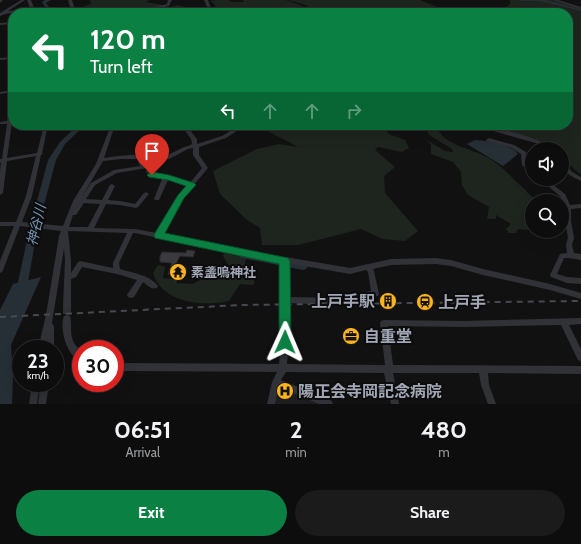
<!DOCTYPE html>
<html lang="en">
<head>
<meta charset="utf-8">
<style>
  :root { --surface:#0d0d0e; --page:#1b1b1c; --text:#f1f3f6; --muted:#9a9c9e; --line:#2d2d2e; --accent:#0b8043 }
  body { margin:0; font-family:Cabin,"Noto Sans JP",sans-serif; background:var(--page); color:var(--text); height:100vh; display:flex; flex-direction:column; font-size:15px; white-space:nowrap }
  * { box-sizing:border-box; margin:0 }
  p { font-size:13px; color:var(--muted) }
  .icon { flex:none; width:22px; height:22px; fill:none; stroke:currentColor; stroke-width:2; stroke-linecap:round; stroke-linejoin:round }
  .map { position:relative; height:404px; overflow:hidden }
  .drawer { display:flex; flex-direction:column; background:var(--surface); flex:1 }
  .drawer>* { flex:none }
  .banner { position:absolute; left:8px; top:8px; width:565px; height:122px; border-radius:16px; box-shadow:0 4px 16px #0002,0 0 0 1px var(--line); background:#0b8043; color:#fff; overflow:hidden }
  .fabs { position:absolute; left:525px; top:142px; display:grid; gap:8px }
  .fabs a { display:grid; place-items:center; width:44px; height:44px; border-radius:50%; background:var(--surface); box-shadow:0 4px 16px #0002,0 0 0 1px var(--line); font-size:20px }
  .speed { position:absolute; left:12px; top:340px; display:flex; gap:8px; font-size:20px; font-weight:700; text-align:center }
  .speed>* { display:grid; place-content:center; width:52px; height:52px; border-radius:50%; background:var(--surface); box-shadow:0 4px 16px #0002,0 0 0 1px var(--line); line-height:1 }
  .speed small { font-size:10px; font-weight:400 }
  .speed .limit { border:6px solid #d22; background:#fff; color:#111 }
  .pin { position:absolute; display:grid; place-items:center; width:34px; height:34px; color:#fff; margin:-41px -17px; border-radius:50% 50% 50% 0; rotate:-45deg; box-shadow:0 0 4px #0007 }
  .pin .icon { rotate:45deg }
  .me { position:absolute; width:44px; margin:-22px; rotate:1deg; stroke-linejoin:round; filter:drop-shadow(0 0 3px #0008) }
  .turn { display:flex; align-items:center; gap:14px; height:84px; padding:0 16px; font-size:18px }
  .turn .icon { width:52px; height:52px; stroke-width:2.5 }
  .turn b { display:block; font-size:28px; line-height:34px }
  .lanes { display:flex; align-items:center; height:38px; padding:0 16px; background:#0003; justify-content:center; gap:20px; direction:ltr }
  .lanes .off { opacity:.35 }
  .eta { display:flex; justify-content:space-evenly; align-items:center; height:68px; text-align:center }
  .eta b { font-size:24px; font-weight:700; line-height:28px }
  .button { display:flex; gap:8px; margin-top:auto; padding:8px 16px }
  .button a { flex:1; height:46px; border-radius:24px; background:var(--accent); color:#fff; font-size:16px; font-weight:700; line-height:46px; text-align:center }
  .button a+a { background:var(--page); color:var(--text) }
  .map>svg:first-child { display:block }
  .built { fill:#1d1d1f }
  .green { fill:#1d251e }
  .water { fill:#262f36 }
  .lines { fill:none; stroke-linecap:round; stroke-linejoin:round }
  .river { fill:#262f36; fill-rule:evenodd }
  .building { fill:#3a3a3f; stroke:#2b2a2e }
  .minor-tunnel { stroke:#2e2f32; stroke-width:8; stroke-dasharray:8 4; stroke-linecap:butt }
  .minor { fill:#313237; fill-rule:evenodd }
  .rail { stroke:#484a51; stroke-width:2; stroke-dasharray:6 5; stroke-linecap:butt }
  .route { fill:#0b8043; stroke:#07532c }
  .labels { text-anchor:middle; stroke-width:4; stroke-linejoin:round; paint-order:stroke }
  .poi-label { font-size:13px; font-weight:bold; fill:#a1a7b4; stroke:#0c0c0d; text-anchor:start }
  .water-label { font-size:14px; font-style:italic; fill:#7595b2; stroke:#0c0c0d }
  .near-poi-label { font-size:16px; font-weight:bold; fill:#a1a7b4; stroke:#0c0c0d; text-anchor:start }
</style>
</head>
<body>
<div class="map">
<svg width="581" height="404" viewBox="0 0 581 404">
  <rect width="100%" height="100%" fill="#111112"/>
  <path class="built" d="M278 385 326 404H273Z"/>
  <path class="green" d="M90 0H149L146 2 168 6 157 7 145 13H82L80 8 91 4Z
    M217 0H229L231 2H244L243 0H286L305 7 309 6 288 0H420L452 13H219L215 9V5L210 1Z
    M511 0H553L581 8V175L562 158V149H553L547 143 482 125H568V13H495L504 9 511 3 509 1Z
    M177 5 211 13H172L168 10 171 7Z
    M262 125H382L389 134 405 140 409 148 402 152 378 147 375 150 395 167 384 176 385 193 418 231 405 241 382 239 361 229 298 245H262L260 228 247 220 220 194 213 171 257 149 279 144 298 147 266 130Z
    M437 128C446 146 470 148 487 157 500 164 509 175 520 185 527 191 529 195 538 201H532V228L526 230 518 229 516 233H509L506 229 511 224 496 215V219H487L489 207 468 195 462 185 461 172 453 162 431 154V145L427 140 445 151 453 152 452 149 429 135 426 129Z
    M224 253 246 258 244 269 230 268 223 256Z
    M158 265 165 267 163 278 172 279 177 283 193 284 205 277 250 278 254 280V284L252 285 240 284 229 301C203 307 162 303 153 273Z"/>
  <path class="water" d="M475 140C488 141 510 143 518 154L503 166 467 144Z
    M41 277 11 345 13 376 12 404H0V310L13 284Z"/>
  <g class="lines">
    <path class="river" d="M45 0H51L46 3 50 8H65L70 13H65L62 11H54L47 10 42 2Z
      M518 0H546L581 9V11L540 1H520Z
      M78 125H85L65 144 56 160 37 231 28 282 21 295 18 296 15 295 13 292 18 282 29 231 48 160 60 142Z
      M242 252 303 262 306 263 308 266 306 269 303 270 242 258 239 257 238 255 239 253Z"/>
  </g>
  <path class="building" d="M187 250 195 251 193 257 180 256 174 267 186 268 185 270 184 276 179 275 176 282 174 281 176 275 168 274 172 263 160 262V256L162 252 186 253Z"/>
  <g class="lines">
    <path class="minor-tunnel" d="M67 306V318"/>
    <path class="minor" d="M0 0H3L0 3Z
      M21 0H25L8 11 17 10 24 13C15 13 8 12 0 16V13Z
      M27 0H31L36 13H32Z
      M68 0H72L76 13H72Z
      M168 0H172L169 6 156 9 146 13H141L154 7 167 4Z
      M204 0H208L211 8 217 13C209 13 207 7 204 0Z
      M553 0H558L581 7V9Z
      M13 22V24L0 25V23Z
      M13 57V59L0 60V58Z
      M13 90V92L0 94V92Z
      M11 97H13V116L7 158 37 153 44 125H48L42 153 43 154 41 155 32 196 22 222 63 226 73 201 96 164 111 125H115L104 158C110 157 136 153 141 156 143 157 144 163 145 165H146L152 158 166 156 184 147 191 145 192 143 191 139 181 125H186L197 139V144L222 136 240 125H246L226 138 199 147V155L208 168 183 198 163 234 233 248 350 268 391 259 436 258 451 260 483 269 550 284 581 293V299L550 290 483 275 451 266 436 264 391 265 373 269 374 271 379 294 378 296 366 298V299C342 307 314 304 289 303L290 329 287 364 385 365 380 323 381 321 384 320 464 321 581 318V324L569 325 581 349V361L578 360 561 325 464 327 388 326 393 365 581 366V374L488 373 489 385 496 404H488L481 385 479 373H393L399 404H391L384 373 286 372 281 380 332 401 333 404H319L279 387 275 404H267L272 382 277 372 115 371V363L279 364 282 329V302L280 300 281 298V262L233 254 135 233H133L119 263 120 269C133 273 150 275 158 286L157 288C151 290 147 285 143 282L134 297 131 298 128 297 127 295 137 280 117 274 82 267 76 277 71 279V306L70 308 67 309 64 308 63 306 65 260 64 248 52 323 54 326V349H38L46 315 59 236 61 231 20 226 3 270 2 272 0 273V261L14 226H0V222H16L26 196 36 156 7 161 3 193 0 195V172L1 162 0 163V159H2L7 124H0V122L7 121ZM193 148V155L202 168 190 183 152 171V164L156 161 169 159 188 149ZM121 159H137L140 166 114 170 91 183 82 197 103 161ZM147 168 146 172 147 173 162 179 154 199 155 200H159L168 180 187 186 179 196 157 233 135 229 94 228 106 204 120 205 136 208 138 207 149 194 146 192 144 193 135 204 120 201 108 200 115 186 112 184 110 185 102 200 86 199 95 185 117 173ZM84 203 100 204 88 227H69L73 215H76ZM68 231 127 233 113 263V268L80 261 78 262 71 273V260ZM287 263 350 274 366 270 368 272 371 291 359 293 358 295 336 298 289 297Z
      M476 125H484C502 130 540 137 553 149H546L539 144 476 126Z
      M489 138 514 145 526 152 528 164 532 168V173L530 172 522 165 521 154 510 147 487 141 486 140 487 139Z
      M562 161 564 162 572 172 581 177V181C572 177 562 172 562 161Z
      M539 179H546L565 194 570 205 581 204V208L571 209V221L574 238 572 245 574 253 581 254V260L568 258H564L557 274 567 277 581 278V284L567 283 551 277 550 275 560 254 567 253 566 245 568 238 565 221V207L560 196Z
      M67 315 70 316C72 323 70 331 72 338 74 345 78 347 81 352 82 354 81 359 81 362 67 356 59 329 64 316Z
      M32 383H40L37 404H29Z
      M41 383H49L46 404H38Z"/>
    <path class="rail" d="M0 317 242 305 581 301"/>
  </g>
  <path class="route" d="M152 172 169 175 194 183 196 185 184 198 165 233 288 258 290 261 291 342 289 346 285 348 281 346 279 342V264L155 238 154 236 155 233 178 195 186 186 168 180 149 177 147 175 149 173Z"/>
  <defs>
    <g id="temple-disc" transform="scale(0.9)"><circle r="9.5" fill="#fcb31e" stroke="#0c0c0d"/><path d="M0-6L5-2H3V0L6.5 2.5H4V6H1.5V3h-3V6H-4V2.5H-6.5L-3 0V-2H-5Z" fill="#111"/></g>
    <g id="building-disc" transform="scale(0.9)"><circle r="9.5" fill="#fcb31e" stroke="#0c0c0d"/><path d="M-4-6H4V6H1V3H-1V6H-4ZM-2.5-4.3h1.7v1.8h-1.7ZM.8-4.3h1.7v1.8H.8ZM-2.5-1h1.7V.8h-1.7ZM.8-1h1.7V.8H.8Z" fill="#111"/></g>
    <g id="station-disc" transform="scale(0.9)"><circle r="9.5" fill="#fcb31e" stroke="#0c0c0d"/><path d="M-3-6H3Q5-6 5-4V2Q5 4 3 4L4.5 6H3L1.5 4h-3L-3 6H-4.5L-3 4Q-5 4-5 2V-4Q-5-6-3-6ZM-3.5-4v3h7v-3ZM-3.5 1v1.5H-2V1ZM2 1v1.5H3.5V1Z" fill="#111"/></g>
    <g id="office-disc" transform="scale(0.9)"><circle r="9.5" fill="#fcb31e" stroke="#0c0c0d"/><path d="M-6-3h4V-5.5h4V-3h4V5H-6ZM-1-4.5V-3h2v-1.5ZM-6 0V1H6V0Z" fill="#111"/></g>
    <g id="hospital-disc" transform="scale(0.9)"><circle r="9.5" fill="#fcb31e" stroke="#0c0c0d"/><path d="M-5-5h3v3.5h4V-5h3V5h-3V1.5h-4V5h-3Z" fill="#111"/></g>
  </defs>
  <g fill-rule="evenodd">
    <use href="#temple-disc" x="178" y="272"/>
    <use href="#building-disc" x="388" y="301"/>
    <use href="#station-disc" x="425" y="302"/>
    <use href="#office-disc" x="351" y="336"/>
    <use href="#hospital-disc" x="285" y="391"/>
  </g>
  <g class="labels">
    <g class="poi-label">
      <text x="191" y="277">素盞嗚神社</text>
    </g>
    <g class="water-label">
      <text transform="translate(36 225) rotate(-77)" y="5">神谷川</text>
    </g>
    <g class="near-poi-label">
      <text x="375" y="307" text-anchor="end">上戸手駅</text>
      <text x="438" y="308">上戸手</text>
      <text x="364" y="342">自重堂</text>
      <text x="298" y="397">陽正会寺岡記念病院</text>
    </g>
  </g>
</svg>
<div class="fabs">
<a><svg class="icon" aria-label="sound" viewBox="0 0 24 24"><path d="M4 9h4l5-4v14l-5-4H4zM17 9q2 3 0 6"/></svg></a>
<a><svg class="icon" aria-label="search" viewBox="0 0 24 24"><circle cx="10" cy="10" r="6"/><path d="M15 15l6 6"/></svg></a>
</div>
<div class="speed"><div>23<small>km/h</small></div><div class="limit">30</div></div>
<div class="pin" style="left:152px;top:175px;background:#d93025"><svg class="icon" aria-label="arrive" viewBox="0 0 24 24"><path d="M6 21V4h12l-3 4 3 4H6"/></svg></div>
<svg class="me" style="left:285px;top:342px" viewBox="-20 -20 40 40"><path d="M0-17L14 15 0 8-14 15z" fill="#0b8043" stroke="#fff" stroke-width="4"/></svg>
<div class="banner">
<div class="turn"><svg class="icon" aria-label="left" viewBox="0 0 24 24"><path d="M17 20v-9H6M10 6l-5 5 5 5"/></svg><div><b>120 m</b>Turn left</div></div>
<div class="lanes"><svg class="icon" aria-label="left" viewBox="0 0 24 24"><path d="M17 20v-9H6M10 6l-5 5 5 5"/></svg><svg class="icon off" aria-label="ahead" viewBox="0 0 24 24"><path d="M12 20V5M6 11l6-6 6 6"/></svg><svg class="icon off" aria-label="ahead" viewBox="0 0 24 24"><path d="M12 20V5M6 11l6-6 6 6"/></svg><svg class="icon off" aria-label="right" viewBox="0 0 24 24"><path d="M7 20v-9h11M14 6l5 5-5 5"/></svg></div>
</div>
</div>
<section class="drawer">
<div class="eta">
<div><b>06:51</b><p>Arrival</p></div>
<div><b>2</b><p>min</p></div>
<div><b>480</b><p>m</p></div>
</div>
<div class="button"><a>Exit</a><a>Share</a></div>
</section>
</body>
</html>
